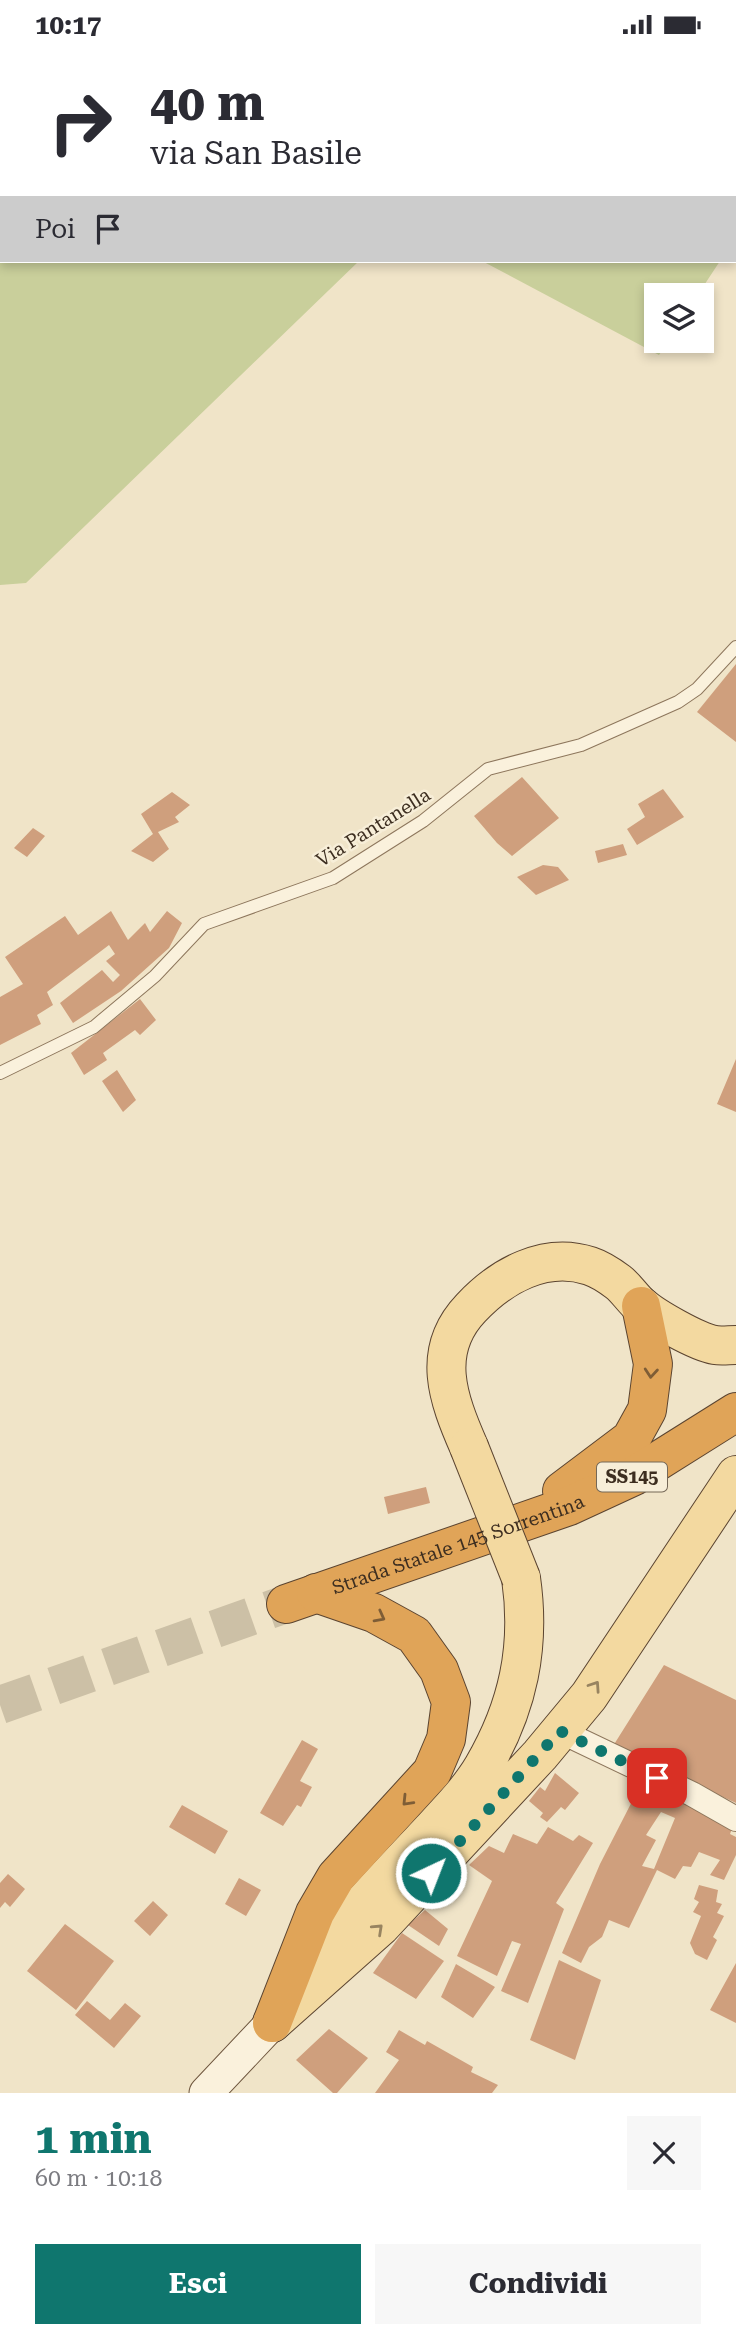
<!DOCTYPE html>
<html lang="it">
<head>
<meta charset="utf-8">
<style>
  :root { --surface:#fff; --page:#f7f7f7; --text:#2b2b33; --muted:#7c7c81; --accent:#0f766e }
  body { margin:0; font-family:"Roboto Serif",serif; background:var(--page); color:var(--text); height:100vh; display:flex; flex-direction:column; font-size:26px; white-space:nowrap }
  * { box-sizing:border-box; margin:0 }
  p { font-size:23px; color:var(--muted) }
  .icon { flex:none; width:38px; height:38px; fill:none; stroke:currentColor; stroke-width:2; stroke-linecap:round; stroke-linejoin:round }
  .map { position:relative; height:2044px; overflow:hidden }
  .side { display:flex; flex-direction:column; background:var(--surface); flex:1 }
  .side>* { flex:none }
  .top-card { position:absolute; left:0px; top:0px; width:737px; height:214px; box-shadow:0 4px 10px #0003; background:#fff; color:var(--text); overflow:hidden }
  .buttons { position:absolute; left:644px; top:234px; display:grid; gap:14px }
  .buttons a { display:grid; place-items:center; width:70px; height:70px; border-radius:0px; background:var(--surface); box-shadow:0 4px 10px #0003; font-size:35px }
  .pin { position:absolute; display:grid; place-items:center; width:60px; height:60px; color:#fff; margin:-30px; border-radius:14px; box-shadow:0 4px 10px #0006 }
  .me { position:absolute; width:77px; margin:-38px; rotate:43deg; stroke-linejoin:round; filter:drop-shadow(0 0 5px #0008) }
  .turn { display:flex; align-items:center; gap:24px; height:147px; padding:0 35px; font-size:32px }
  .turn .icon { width:91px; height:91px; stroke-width:2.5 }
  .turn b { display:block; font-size:49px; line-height:60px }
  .then { display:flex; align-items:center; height:66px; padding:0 35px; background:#0003; gap:14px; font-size:26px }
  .round { display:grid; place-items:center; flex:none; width:74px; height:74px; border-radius:0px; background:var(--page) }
  .summary { display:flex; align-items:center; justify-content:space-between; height:119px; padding:0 35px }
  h1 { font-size:42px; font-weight:700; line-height:52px; color:var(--accent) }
  .cta { display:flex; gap:14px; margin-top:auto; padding:14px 35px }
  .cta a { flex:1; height:80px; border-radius:0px; background:var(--accent); color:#fff; font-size:28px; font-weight:700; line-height:80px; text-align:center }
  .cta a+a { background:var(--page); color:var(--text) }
  .status { display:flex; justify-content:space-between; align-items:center; height:49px; padding:0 35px; background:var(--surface); direction:ltr }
  .status svg { height:19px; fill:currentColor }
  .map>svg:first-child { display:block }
  .green { fill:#c9cf9b }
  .building { fill:#cf9f7d; fill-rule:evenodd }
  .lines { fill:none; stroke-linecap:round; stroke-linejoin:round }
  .highway-tunnel { stroke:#ccc0a6; stroke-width:38; stroke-dasharray:38 19; stroke-linecap:butt }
  .lane-casing { stroke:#8d765c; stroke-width:14 }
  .street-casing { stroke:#8d765c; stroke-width:26 }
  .secondary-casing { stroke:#6f573f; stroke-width:35 }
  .primary-casing { stroke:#5b4430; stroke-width:40 }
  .highway-casing { stroke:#5b4430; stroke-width:40 }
  .lane { stroke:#faf1dc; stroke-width:12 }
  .street { stroke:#faf1dc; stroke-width:24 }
  .secondary { stroke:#faf1dc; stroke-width:33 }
  .primary { stroke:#f3d9a0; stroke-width:38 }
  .highway { stroke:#e0a458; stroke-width:38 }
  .primary-bridge-casing { stroke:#5b4430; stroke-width:40; stroke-linecap:butt }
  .primary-bridge { stroke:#f3d9a0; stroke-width:38 }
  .oneway { stroke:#7e5d36 }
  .oneway2 { stroke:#988460 }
  .route { stroke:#0f766e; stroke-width:12; stroke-dasharray:0 21.6 }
  .labels { text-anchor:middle; stroke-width:5; stroke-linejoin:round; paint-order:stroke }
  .shield { fill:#f7eed8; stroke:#756857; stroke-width:2 }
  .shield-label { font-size:18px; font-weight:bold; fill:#3d2e20 }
  .street-label { font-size:19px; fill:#3d2e20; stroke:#f7eed8 }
</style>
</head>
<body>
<div class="status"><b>10:17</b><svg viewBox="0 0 49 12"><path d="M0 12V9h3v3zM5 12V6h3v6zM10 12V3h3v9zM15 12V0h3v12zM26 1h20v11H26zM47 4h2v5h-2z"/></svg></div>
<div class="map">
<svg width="736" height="2044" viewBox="0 0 736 2044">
  <rect width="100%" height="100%" fill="#f0e4c8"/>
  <path class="green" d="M0 0H736V187L735 189V2H2V212H359L26 534 0 536Z
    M482 212H720L697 247H656V292H668L659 306Z"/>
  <path class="building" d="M736 615V693L697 663Z
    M522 728 559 769 512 807 497 794 474 767Z
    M663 740 684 768 637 796 627 780 645 768 638 755Z
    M172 743 190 756 175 768 179 773 158 783 169 800 153 813 131 802 153 785 141 765Z
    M33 779 45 787 27 808 14 799Z
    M623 795 627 806 598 814 595 802Z
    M543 816 558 818 569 831 536 846 517 828Z
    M111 862 128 891 145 874 150 883 167 862 182 874 169 899 121 942 73 974 60 954 102 921 113 933 120 926 106 912 115 905 109 896 47 943 53 956 37 966 41 975 0 996V948L23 935 5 908 65 867 78 886Z
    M140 950 156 971 140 986 135 981 103 1004 107 1011 84 1026 71 1004Z
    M736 1010V1063L717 1055Z
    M117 1021 136 1051 123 1063 102 1032Z
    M426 1438 430 1454 388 1465 384 1448Z
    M664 1616 736 1651V1754L613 1697Z
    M302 1691 318 1700 300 1732 312 1738 301 1758 297 1756 283 1777 260 1764Z
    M555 1724 579 1744 565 1761 561 1758 547 1773 540 1768 543 1764 529 1752 540 1738 545 1742Z
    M642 1733 733 1777 730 1785 736 1788V1806L724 1831 710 1826 720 1811 699 1803 691 1818 683 1817 675 1830 657 1821 629 1879 609 1871 602 1888 589 1898 581 1914 562 1904 600 1815ZM661 1763 675 1769 654 1820 642 1817 656 1791 646 1786Z
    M182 1756 228 1782 215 1805 169 1778Z
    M548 1778 573 1792 579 1786 593 1794 556 1854 564 1860 528 1954 501 1942 521 1895 512 1892 497 1927 457 1907 492 1832 469 1816 489 1797 504 1804 513 1785 537 1795Z
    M8 1825 25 1840 10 1858 5 1853 0 1859V1834Z
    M239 1829 261 1841 246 1867 225 1855Z
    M699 1836 718 1841 716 1853 722 1855 717 1864 724 1867 713 1888 717 1891 707 1911 695 1905 690 1894 701 1867 693 1863 699 1853 694 1850Z
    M153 1852 168 1866 150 1887 134 1872Z
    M425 1861 448 1880 439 1897 408 1876Z
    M65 1875 114 1912 76 1961 27 1922Z
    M402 1884 444 1912 416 1950 373 1924Z
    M559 1911 601 1931 575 2011 530 1991Z
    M736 1914V1974L710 1961Z
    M456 1915 495 1938 473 1969 441 1948Z
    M87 1952 110 1971 125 1954 141 1967 114 1999 75 1966Z
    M329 1980 368 2009 337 2044H333L296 2011Z
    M399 1981 425 1996 427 1992 473 2018 471 2023 498 2036 492 2044H375L399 2011 386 2003Z"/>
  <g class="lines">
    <path class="highway-tunnel" d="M0 1656 286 1555"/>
    <g class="lane-casing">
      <path id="lane" d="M0 1024 94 978 155 927 204 875 333 829 423 772 488 720 581 696 678 653 697 640 736 598"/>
    </g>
    <g class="street-casing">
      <path id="street" d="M560 1682 692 1745 736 1770"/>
    </g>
    <g class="secondary-casing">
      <path id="secondary" d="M206 2044 272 1974"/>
    </g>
    <g class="primary-casing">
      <path id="primary" d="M469 1398C448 1350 430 1302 471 1259 501 1227 545 1202 590 1217 599 1220 610 1227 618 1233 626 1239 632 1249 640 1256 653 1268 697 1293 715 1296 721 1297 729 1296 736 1296
        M319 1909C349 1867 385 1830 421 1792 442 1769 467 1745 483 1718 518 1658 531 1598 521 1529
        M272 1974 381 1877 540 1706 589 1647 736 1426"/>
    </g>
    <g class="highway-casing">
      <g id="highway">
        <path d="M562 1442 631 1390 647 1361 653 1315 641 1257"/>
        <path id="s1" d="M286 1555 569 1457 634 1427 736 1363"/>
        <path d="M272 1974 315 1864 336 1828 432 1723 446 1690 451 1653 439 1621 414 1586 374 1564 316 1544"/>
      </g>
    </g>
    <use href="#lane" class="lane"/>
    <use href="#street" class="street"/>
    <use href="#secondary" class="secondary"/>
    <use href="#primary" class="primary"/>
    <use href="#highway" class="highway"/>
    <g class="primary-bridge-casing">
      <path id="primary-bridge" d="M469 1398 521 1529"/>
    </g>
    <use href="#primary-bridge" class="primary-bridge"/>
  </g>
  <defs><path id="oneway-chevron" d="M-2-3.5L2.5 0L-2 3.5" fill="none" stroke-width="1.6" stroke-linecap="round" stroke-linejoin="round" transform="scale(1.75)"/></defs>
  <g class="oneway">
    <use href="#oneway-chevron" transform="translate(651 1324) rotate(95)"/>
    <use href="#oneway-chevron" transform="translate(380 1568) rotate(28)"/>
    <use href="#oneway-chevron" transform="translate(407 1752) rotate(134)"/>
  </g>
  <g class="oneway2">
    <use href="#oneway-chevron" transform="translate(595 1637) rotate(-56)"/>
    <use href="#oneway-chevron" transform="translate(378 1880) rotate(-43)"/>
  </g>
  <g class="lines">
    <path class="route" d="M431 1824 560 1682 657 1729"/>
  </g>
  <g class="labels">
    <rect class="shield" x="597" y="1413.5" width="70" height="29" rx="5"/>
    <g class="shield-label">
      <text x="632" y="1434">SS145</text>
    </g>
    <g class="street-label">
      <text transform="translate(373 778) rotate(-32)" y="7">Via Pantanella</text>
      <text dy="7" stroke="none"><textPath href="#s1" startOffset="182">Strada Statale 145 Sorrentina</textPath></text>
    </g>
  </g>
</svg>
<div class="buttons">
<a><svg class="icon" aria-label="layers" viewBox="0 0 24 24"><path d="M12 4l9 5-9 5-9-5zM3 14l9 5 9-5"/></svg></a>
</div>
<div class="pin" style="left:657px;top:1729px;background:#d93025"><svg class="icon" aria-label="arrive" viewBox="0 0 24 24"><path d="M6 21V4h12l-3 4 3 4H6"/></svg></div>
<svg class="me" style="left:431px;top:1824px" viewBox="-20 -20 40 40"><circle r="17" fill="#0f766e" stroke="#fff" stroke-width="3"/><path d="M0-11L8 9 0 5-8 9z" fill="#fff"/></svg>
<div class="top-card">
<div class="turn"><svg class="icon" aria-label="right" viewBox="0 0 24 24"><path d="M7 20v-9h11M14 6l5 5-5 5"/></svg><div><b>40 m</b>via San Basile</div></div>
<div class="then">Poi<svg class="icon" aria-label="arrive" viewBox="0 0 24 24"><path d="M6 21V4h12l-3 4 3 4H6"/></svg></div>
</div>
</div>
<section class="side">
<div class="summary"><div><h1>1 min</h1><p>60 m · 10:18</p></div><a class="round"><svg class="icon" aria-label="close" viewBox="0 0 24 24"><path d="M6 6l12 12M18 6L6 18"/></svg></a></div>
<div class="cta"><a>Esci</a><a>Condividi</a></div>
</section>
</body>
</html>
